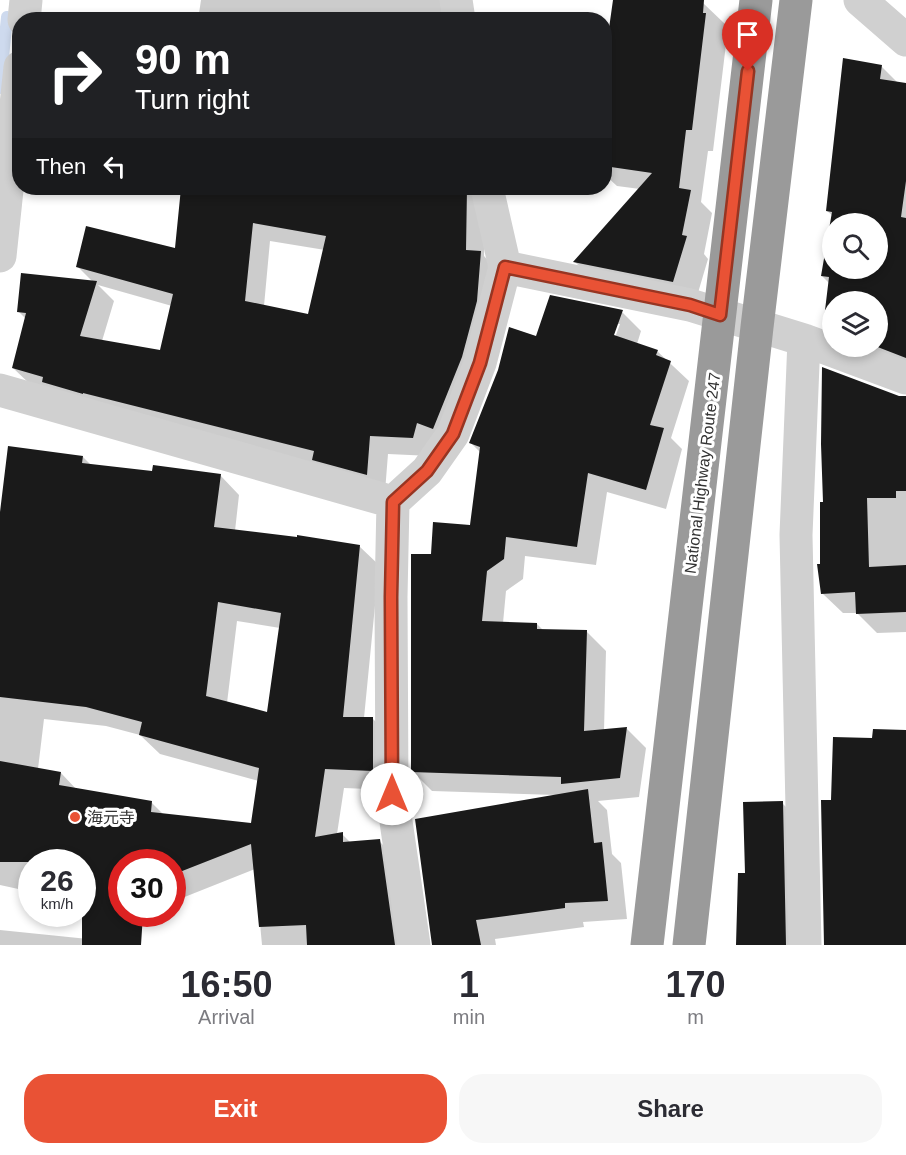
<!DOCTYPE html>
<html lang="en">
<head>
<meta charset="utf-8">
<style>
  :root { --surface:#fff; --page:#f7f7f7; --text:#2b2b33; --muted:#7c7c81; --accent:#e95235 }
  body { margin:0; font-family:Arial,"Noto Sans JP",sans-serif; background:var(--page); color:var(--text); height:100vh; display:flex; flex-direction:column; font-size:22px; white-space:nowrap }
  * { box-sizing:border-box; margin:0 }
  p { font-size:20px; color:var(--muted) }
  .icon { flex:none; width:33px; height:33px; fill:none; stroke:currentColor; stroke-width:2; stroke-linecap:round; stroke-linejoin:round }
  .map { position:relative; height:945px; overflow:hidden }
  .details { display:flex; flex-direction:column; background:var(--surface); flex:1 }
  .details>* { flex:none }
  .guide { position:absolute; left:12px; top:12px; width:600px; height:183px; border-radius:24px; box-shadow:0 3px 9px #0003; background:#202124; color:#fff; overflow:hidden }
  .controls { position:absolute; left:822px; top:213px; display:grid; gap:12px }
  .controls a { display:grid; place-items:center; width:66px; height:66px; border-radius:50%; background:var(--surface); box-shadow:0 3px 9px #0003; font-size:30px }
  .speed { position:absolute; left:18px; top:849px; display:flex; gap:12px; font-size:30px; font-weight:700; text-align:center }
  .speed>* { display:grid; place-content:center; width:78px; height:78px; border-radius:50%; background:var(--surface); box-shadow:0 3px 9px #0003; line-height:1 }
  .speed small { font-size:15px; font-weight:400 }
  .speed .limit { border:9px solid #d22; background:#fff; color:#111 }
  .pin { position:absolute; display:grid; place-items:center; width:51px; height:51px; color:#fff; margin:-62px -26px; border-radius:50% 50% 50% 0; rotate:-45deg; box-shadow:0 0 6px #0007 }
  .pin .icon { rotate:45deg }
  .me { position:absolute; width:66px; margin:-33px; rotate:0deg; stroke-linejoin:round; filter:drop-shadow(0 0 4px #0008) }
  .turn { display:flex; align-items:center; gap:21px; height:126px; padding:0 24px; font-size:27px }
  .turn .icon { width:78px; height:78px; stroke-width:2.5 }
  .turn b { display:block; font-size:42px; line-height:51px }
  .then { display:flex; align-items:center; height:57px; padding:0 24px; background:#0003; gap:12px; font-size:22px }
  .eta { display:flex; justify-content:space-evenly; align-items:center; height:102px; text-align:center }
  .eta b { font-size:36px; font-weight:600; line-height:42px }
  .action { display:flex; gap:12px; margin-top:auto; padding:12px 24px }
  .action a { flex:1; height:69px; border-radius:24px; background:var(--accent); color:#fff; font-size:24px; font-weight:600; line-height:69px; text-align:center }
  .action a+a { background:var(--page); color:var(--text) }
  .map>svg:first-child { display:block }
  .shadow { fill:#0003; fill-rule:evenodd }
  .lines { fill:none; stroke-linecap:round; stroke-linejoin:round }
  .stream { stroke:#cedaee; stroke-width:12 }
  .building { fill:#1a1a1a; fill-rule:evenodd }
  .minor { stroke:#d0d0d0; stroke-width:33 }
  .highway { stroke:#9a9a9a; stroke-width:33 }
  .route-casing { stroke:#973522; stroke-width:15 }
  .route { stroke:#e95235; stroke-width:10 }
  .poi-dot { fill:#e95235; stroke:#fff; stroke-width:2 }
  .labels { text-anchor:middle; stroke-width:6; stroke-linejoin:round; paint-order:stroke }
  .street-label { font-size:16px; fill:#333; stroke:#fff }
  .poi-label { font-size:16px; fill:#333; stroke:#fff; text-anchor:start }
</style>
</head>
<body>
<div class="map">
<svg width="906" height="945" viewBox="0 0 906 945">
  <rect width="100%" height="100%" fill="#fff"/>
  <path class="shadow" d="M201 0H443L455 20H198Z
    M615 0H684L703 3 725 24 724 33 727 36 713 151H708L701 202 712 213 704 254 708 259 695 303 596 283 575 262 640 189 617 186 604 174V75Z
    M881 66 898 83 906 84V369L845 346H878V302H832V334L825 327 829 283 822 276 833 216 827 211ZM832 224H878V268H832Z
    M183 188H485L484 256 498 271 431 456 388 454 385 492 32 386 13 368 26 319 18 311 94 283 77 266 176 250ZM270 241 325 250 309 316 264 306ZM98 285 172 306 161 352 102 341 114 301Z
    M622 312 641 331 637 344 657 351 689 381 671 438 682 449 666 509 607 492 596 565 525 556 523 579 506 591 503 623 537 624 544 631 587 632 606 651 604 731 627 729 646 748 639 797 598 801 607 810 612 854 621 863 627 919 583 922 584 927 495 939 496 945H434L556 795 432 791 412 771 432 555 471 527 481 453 471 443 537 338ZM616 324H620L613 343 610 342Z
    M899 397 906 398V632L877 633 857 613H843L823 594 824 504Z
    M83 457 91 465 154 473 220 475 239 495 235 531 359 546 379 565 364 718H372L392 738V790L344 788 337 834H342L351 843 379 841 398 860 411 945H262L255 869 172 902V862H32V892L0 885V527ZM237 621 280 628 268 713 227 703ZM44 719 106 726 140 735 160 754 259 781 253 825 164 815 152 803 77 790 61 773 38 769Z
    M782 803 802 823 805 945H738L746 874Z
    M0 930 137 944V945H0Z"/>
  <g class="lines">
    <path class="stream" d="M0 88 7 17"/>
  </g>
  <path class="building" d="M613 0H704L703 13H706L692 130H686L679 188 691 190 682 235 687 236 673 282 573 262 652 173 604 166V64Z
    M843 58 882 65 880 79 906 83V181L901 217 906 218V358L875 346H878V302H832V331L823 327 829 277 821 276 832 212 826 211ZM832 224H878V268H832Z
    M181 188H308L336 193 338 188H467L466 250 481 251 477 301 462 357 433 429 417 423 413 438 370 436 367 475 312 460 314 451 83 393V394L42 382 43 377 12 368 26 313 17 312 21 273 97 281 80 336 160 350 173 294 76 267 86 226 175 248ZM253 223 326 236 308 314 245 301Z
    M550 295 623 310 614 335 658 350 656 355 671 361 650 425 664 428 646 490 588 473 577 547 506 537 504 559 487 571 482 621 537 623V629L587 630 584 731 627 727 620 778 561 784V777L411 772V554H431L433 522 470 525 480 447 469 443 498 370 509 327 536 336Z
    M822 367 899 396H906V491H896V498H867L869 567 906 565V612L856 614 855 592 821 594 817 564H820V502H823L821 444Z
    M8 446 83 456 82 463 152 471 153 465 221 474 214 527 297 537V535L360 545 343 717H373V771L325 769 315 837 343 832V842L380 839 395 945H307L306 925 259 927 251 844 172 875V862H122V914H143L141 945H82V862H0V761L61 772 59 785 152 801 151 812 251 823 259 768 139 735 142 722 86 707 0 697V512ZM218 602 281 613 267 712 206 696Z
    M873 729 906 730V945H824L821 800H831L833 737 872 738Z
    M588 789 594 843 602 842 608 901 565 903V908L476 920 481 945H432L415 819Z
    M783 801 786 945H736L738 873H745L743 802Z"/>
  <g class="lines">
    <path class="minor" d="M456 0 459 20
      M860 0 906 40
      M24 20 26 0
      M487 188 505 267
      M0 256 20 67
      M804 340 796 535 805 945
      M0 390 393 502
      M414 945 392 794 391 597 393 502 427 471 453 434 480 363 505 267 690 305 804 340 906 378"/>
    <path class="highway" d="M647 945 756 0
      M689 945 757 327 796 0"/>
  </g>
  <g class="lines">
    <g class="route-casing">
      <path id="route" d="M392 794 391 597 393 502 427 471 453 434 480 363 505 267 690 305 720 315 748 71"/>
    </g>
    <use href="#route" class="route"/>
  </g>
  <circle class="poi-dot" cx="75" cy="817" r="6"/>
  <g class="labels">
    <g class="street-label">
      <text transform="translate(702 473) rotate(-83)" y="6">National Highway Route 247</text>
    </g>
    <g class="poi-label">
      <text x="87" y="823">海元寺</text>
    </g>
  </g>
</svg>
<div class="controls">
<a><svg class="icon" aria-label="search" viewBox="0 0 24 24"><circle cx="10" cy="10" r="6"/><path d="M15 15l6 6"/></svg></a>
<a><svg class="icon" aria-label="layers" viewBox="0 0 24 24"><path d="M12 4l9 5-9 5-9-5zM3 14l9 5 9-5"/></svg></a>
</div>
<div class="speed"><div>26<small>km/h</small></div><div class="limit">30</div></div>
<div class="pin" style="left:748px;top:71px;background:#d93025"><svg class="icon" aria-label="arrive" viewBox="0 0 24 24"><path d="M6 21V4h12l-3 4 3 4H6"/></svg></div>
<svg class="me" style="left:392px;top:794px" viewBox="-20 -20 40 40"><circle r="19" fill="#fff"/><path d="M0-13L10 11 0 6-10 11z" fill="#e95235"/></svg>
<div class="guide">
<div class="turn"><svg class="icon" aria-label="right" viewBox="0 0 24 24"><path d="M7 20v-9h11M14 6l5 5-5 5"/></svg><div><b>90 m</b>Turn right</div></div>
<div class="then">Then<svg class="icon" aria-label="left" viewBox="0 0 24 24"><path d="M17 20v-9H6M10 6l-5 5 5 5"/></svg></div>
</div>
</div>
<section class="details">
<div class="eta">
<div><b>16:50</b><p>Arrival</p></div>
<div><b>1</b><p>min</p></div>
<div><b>170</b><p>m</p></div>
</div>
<div class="action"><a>Exit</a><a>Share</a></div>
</section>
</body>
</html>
